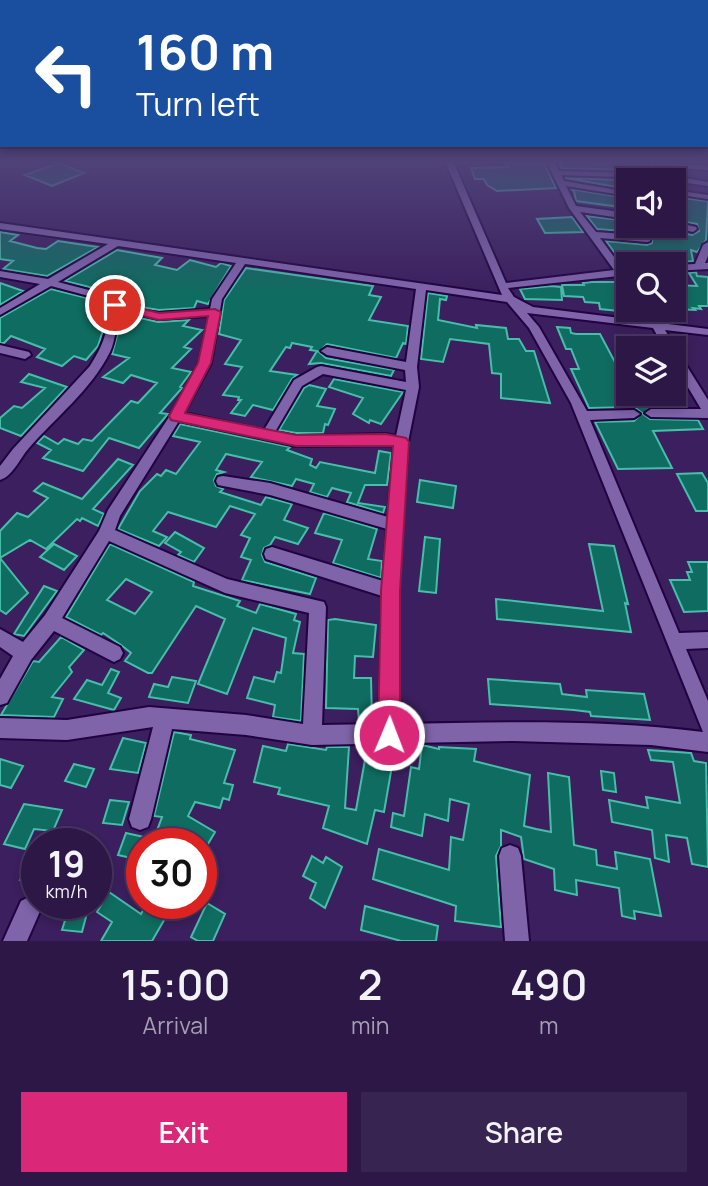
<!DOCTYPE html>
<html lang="en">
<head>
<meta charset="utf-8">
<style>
  :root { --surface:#2c1746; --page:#382451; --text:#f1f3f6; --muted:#a69fb3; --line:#48365f; --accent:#db2777 }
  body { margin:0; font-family:Manrope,sans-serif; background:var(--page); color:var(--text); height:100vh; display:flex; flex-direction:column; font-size:26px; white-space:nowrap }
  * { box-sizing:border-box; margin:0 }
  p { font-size:23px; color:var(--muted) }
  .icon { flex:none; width:38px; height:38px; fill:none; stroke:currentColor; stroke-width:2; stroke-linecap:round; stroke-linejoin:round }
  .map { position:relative; height:941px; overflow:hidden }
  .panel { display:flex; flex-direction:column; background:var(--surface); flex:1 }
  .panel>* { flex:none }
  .banner { position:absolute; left:0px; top:0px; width:709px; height:147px; box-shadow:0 4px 10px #0003,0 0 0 2px var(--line); background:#1a4fa0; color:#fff; overflow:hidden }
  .buttons { position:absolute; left:616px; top:168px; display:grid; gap:14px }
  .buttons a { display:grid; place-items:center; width:70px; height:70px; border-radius:0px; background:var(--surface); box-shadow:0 4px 10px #0003,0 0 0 2px var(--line); font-size:35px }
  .speed { position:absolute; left:21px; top:828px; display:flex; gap:14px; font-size:35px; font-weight:700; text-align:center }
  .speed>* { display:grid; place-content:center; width:91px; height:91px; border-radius:50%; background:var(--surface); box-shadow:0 4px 10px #0003,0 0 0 2px var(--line); line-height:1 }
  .speed small { font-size:18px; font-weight:400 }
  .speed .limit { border:10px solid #d22; background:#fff; color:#111 }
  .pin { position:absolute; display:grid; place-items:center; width:60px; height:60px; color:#fff; margin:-30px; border:4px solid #fff; border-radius:50%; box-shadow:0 2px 7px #0007 }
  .me { position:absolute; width:77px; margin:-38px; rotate:1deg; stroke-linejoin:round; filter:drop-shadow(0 0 5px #0008) }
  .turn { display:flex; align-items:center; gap:24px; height:147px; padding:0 21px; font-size:32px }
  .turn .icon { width:91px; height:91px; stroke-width:2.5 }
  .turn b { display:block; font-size:49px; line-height:60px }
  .eta { display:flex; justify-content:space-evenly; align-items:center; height:119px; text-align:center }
  .eta b { font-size:42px; font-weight:600; line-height:49px }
  .primary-button { display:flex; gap:14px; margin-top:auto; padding:14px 21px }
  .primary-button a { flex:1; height:80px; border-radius:0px; background:var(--accent); color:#fff; font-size:28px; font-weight:600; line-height:80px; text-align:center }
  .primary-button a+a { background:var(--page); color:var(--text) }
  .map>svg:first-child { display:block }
  .building { fill:#0f6c60; stroke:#48bdaa; stroke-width:2; fill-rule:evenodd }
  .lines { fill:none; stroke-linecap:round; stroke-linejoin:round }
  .minor-casing { stroke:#220241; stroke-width:4 }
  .minor { fill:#7f64aa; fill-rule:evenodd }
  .route { fill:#db2777; stroke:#8e194d; stroke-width:2 }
</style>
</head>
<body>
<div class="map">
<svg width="708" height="941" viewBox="0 0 708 941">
  <rect width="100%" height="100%" fill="#3b1f5e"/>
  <path class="building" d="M505 161H543L556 188 497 191 487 185 484 179H475L471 168 508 167Z
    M560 161H656V162L653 165V180L628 179V189L565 178 625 180 628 177 625 170 561 168Z
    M59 163 84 173 52 186 25 175Z
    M571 189 628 198V208L576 201 574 191Z
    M674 197 708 201 706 240 697 252 691 250 693 261 667 264 622 263 606 241 647 245 652 243V235L637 233 638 226H669L670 230 692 235 699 231 697 224 674 220Z
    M587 216 628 221V222L622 231 597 229Z
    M572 217 583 232 545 233 537 219Z
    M0 232 18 235 10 241 37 248 46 249 58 241 98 247 47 276 3 269 13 261 0 259Z
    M117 250 162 258 155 265 177 270 190 260 216 267 221 263 231 266 208 304 197 301 194 308 159 310 147 308 125 303 109 292 65 281Z
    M246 268 373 286 369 295 381 297 369 320 408 326 406 344 403 343 396 358 327 344 319 352 326 358 394 370 391 376 321 363 309 364 317 351 310 350 312 347 292 343 290 348 286 347 270 371 297 375 292 379 273 410 253 405 245 416 231 413 241 400H238L239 397 223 395 242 367 225 364 241 340 219 334 224 300Z
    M696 272 697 276 708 277V306H699L701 309 693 308 695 310 674 309V285L697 286 689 273Z
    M592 282H628V312L600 309 599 303 585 302 583 297 564 296 562 285H584L583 283Z
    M0 283 23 291 0 305Z
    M551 286 561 287 562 300 525 299 520 289Z
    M51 289 99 301 110 308 98 346 86 360 74 356 62 366 37 357 45 349 11 336 4 343H0V318Z
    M428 293 447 296 446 300 440 299 438 320 477 328 476 325 506 328 508 339H519L526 351H534L550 403 501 398V374L492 373 489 344 450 339 443 362 421 359Z
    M123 314 158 322 189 320 183 326 202 330 184 347 191 349 172 368 191 372 180 387 182 388 160 413 168 414 139 448 109 438 83 471 43 458 51 450 37 443 44 436 58 444 64 439 78 444 83 439 92 441 131 401 138 403 157 383 131 375 123 383 103 377 129 358 112 354Z
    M557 327 570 328 571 333 576 334H600L617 366H628V394H645L652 406 643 414 650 419 698 420 703 429 653 431 672 468 618 469 595 422 634 421 642 413 634 407 589 408 571 369H579L571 349H566Z
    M29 374 67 387 21 436 0 428V418L14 406 22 408 45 388 21 382Z
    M334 379 403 392 381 424 370 420 369 423 353 414 363 398 329 387Z
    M309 385 326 389 317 406 335 409 328 425 325 424 323 433H296L279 430 304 388Z
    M180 424 290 447 287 450 312 459 310 465 316 468 320 462 375 473 379 451 391 453 387 485H365L358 503 385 507 383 513 347 502 351 493 332 488 327 497 310 492 314 484 296 479 292 486 251 477 262 462 226 454 216 470 224 472 217 474 214 480 216 486 223 489 220 492 261 505 266 497 292 504 284 520 308 528 298 544 275 537 270 545 264 548 262 555 265 562 316 578 310 594 242 580 251 560 241 557 250 538 241 535 255 514 230 506 216 527 168 512 153 531 167 537 159 546 118 529 140 491 157 474 161 476 166 470 176 474 200 442 173 436Z
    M118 459 133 465 93 509 104 514 98 526 82 518 80 521 77 519 46 549 30 540 0 558 28 593 6 614 0 610V531L17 513 28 517 48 498 34 491 43 483 82 499Z
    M702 473 708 483V511H696L677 474Z
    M420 480 456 486 453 508 417 502Z
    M324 513 377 529 368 559 382 561 381 578 333 563 342 540 315 533Z
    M175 532 204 548 194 562 178 555 181 552 165 543Z
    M425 537 440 539 436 593 419 591Z
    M54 544 77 556 64 570 40 557Z
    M110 544 194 582 193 586 240 601 237 606 256 613 260 604 296 614 294 620 300 622 293 653 304 654 301 721 273 717 275 705 247 698 254 677 274 682 277 672 281 673 286 638 253 628 227 694 198 684 225 619 196 606 152 673H148L125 661 131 653 121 645 103 633 101 635 66 617ZM126 579 152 592 135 614 107 600Z
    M589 544 614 546 628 604 625 603 631 632 497 619 496 599 603 611Z
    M688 562H708V611L684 612 670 580H690L687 572H692Z
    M44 586 57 591 24 636 14 634Z
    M335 619 376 625 373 657 355 656 354 678H371L372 722H359L358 709 326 708 328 620Z
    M61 637 84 650 69 667 72 672 52 697 63 699 54 717 1 715 33 661 39 662Z
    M111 669 119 672 108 693 121 698 114 710 74 699 87 680 102 685Z
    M172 677 196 681 188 703 149 697 154 684 168 687Z
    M488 679 560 684 562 694 587 697 586 690 644 694 650 720 591 716 590 712 574 710 490 704Z
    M174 732 191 735 190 739 235 750 224 783 233 785 229 800 223 798 220 808 195 802 188 816 215 832 205 849 201 844H196L186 837 182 844H152L162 817 154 816Z
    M123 738 146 743 138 773 110 769Z
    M288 744 326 750 327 747H349L345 808 356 810 366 754 393 760 384 812 375 810 367 844 323 828 329 806 278 794 280 788 254 782 263 746 286 751Z
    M422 745 439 749V747L476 749 474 761 530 775 524 826 536 829 551 832 548 773 569 777 574 845 596 850 597 865 617 869 615 852 650 859 661 916 634 911 635 919 622 916 619 888 576 880 577 895 555 890 554 869 524 859 521 837 501 830V846L496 856 501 927 455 921 456 906 373 879 379 849 449 870 451 837 463 840 469 804 450 799 448 821 425 814 422 836 391 827 393 813 404 816 411 767 419 769Z
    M648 750 691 753 694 761 706 763 708 867 692 864 687 838 666 835 669 862 655 858 652 830 612 822 609 800 648 808 646 797 680 803 673 762 651 760Z
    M0 759 23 766 11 788 0 785Z
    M74 764 94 769 86 787 65 781Z
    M601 771 614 773 616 792 603 790Z
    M110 800 129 802 122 825 103 823Z
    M24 804 62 810 53 831 34 829 25 849 4 844Z
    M126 833 144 837 136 859 118 855Z
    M36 840 37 883 20 880Z
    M312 856 323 863 326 857 342 867 325 908 310 898 316 883 303 876Z
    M109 892 141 914 147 903H174L152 941H101L112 922 97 912Z
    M207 903 225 914 213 941H198L191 937Z
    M365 906 438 926 436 941H401L361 930Z
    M68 911 87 913 82 932 62 930Z"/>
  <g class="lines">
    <g class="minor-casing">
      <path id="minor" d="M445 161H453L506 283 614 270 569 208 546 161H554L559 171 625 173V177H622L561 175 564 181 628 192V196L566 186 576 206 628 213V219L580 212 596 232 624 234 628 225 636 226 633 235 650 237V241L647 242 600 238 623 269H628V275L508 288 514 297 533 307 708 329V335L665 330 676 348 674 351V348H664L653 328 527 313 539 327 587 411 634 410 640 414 634 418 590 420 679 633 708 632V648L686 649 708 701V752L651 745 514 741 312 745 246 735 172 729 151 819 148 827 140 830 132 827 129 819 153 727 67 740 0 738V718L67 720 149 707 246 715 303 724 309 613 225 593 109 541 62 618 120 647 123 653 120 659 114 662 108 659 54 631 31 660 7 703 0 705V679L13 656 0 647V629L23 642 45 615 99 531 108 510 171 414 199 363 209 316 159 319 122 311C116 320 116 340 110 352 91 390 56 417 29 448 20 458 13 476 0 480V466L13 449 90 366C96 356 102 346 105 335 108 325 106 315 114 307L100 299 51 286 0 315V308L40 284 0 277V271L48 279 108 244 0 229V223L502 295ZM118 246 236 263 212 299 210 309 159 313 146 311 124 305 108 295 58 282ZM245 264 416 289 406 362 327 347 321 351 327 355 405 370 406 382 321 366 317 367 294 380 264 430 184 413 211 363 222 299ZM426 290 507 302 529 328 571 403 703 732C602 719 500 722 399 724L398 591 408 442 419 387 417 367ZM323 374 406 390 396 436 386 434 296 436 275 432 302 386ZM179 421 296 446 394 445 388 517 270 483 223 476 218 477 216 481 218 485 223 486 270 495 387 529 383 581 272 547 266 549 264 554 266 559 382 596 379 724 322 725 326 607 324 602 227 579 115 530 120 516Z
        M660 163 708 166V170L663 167 661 174 708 182V186L654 178 656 165Z
        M674 190 708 195V199L674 194Z
        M674 222 696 227 697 229 693 232 671 227Z
        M708 242V256L705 263H708V269L674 271V265L695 264 703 245Z
        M0 345 29 352 31 355 25 359 0 353Z
        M674 351 678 352 708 400V418L651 417 645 413 651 409H701L674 364Z
        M510 845 518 848 521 856 529 941H505L499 856 502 848Z
        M29 897 37 901 41 909 27 941H3L21 901Z"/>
    </g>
    <use href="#minor" class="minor"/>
  </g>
  <linearGradient id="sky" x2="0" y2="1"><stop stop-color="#201134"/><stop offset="0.55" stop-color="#4f4279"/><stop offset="1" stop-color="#4f4279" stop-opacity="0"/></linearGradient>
  <rect width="708" height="293" fill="url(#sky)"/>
  <path class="route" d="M115 302 159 313 215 309 221 312 211 363 185 413 296 435 386 434 406 438 409 442 400 591V735L397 743 389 746 381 743 378 735 381 591 393 446H296L171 420 169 416 198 363 208 316 159 320 111 308 109 305Z"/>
</svg>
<div class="buttons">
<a><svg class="icon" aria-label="sound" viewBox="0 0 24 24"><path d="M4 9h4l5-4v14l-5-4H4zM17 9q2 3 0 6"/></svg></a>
<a><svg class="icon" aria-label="search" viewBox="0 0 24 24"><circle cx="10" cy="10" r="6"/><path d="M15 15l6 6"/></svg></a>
<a><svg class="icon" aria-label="layers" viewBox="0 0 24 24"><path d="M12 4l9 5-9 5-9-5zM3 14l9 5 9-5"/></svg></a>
</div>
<div class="speed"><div>19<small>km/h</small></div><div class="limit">30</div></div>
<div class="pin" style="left:115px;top:305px;background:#d93025"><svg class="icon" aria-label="arrive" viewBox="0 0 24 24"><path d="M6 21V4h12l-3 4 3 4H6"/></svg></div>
<svg class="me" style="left:389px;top:735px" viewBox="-20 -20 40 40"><circle r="17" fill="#db2777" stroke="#fff" stroke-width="3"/><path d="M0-11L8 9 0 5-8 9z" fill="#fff"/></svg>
<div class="banner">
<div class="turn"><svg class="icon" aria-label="left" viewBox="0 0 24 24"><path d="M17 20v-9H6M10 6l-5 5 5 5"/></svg><div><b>160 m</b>Turn left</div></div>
</div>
</div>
<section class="panel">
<div class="eta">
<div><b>15:00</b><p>Arrival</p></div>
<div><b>2</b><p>min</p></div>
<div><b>490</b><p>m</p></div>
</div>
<div class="primary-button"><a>Exit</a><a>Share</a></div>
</section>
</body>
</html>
